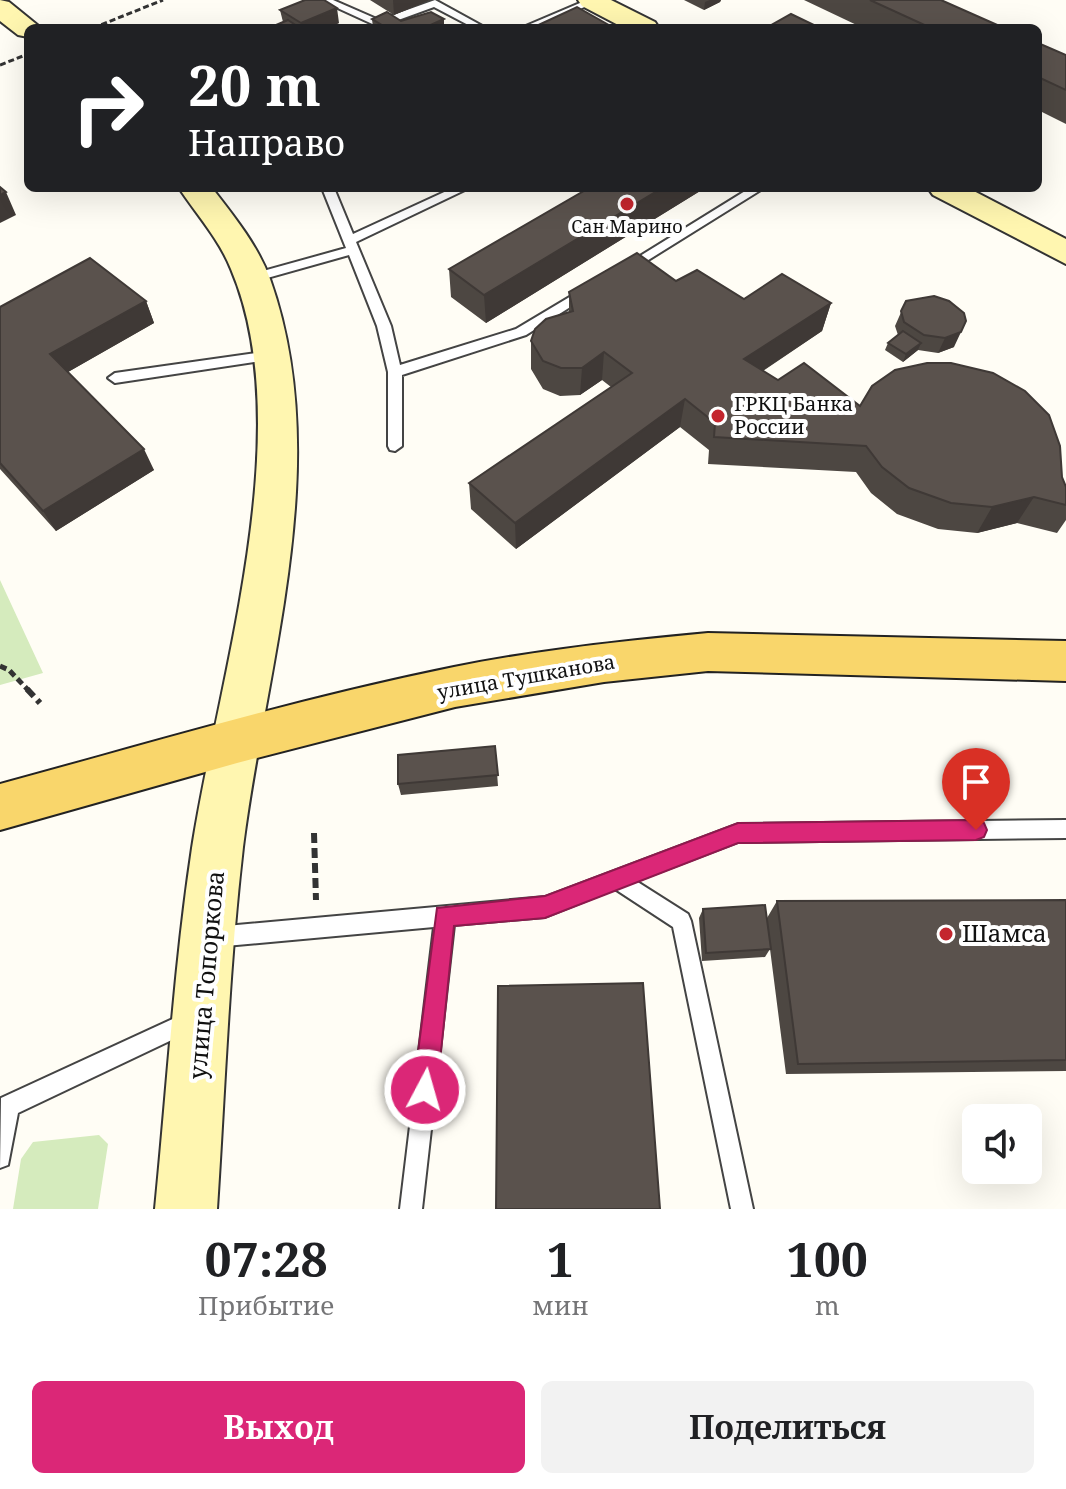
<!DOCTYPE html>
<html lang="ru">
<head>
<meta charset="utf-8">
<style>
  :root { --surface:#fff; --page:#f2f2f2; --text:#202124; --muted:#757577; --accent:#db2777 }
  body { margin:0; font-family:"Noto Serif",serif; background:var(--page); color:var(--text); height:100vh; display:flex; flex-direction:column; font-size:30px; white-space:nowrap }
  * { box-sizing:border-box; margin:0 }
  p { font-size:26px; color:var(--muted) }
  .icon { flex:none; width:44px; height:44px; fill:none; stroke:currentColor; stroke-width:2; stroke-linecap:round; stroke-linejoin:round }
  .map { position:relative; height:1209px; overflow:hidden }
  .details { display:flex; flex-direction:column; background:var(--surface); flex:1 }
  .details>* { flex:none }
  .guide { position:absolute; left:24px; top:24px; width:1018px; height:168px; border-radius:12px; box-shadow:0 8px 32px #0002; background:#202124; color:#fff; overflow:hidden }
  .tools { position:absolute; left:962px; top:1104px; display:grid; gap:16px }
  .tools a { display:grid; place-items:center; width:80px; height:80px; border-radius:12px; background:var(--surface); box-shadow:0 8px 32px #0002; font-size:40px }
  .pin { position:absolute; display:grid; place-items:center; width:68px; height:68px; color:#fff; margin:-82px -34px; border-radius:50% 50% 50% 0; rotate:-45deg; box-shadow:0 0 8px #0007 }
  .pin .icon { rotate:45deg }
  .me { position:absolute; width:88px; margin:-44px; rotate:6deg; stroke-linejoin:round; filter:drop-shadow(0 0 6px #0008) }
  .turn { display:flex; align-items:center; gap:28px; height:168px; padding:0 32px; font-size:36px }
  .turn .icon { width:104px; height:104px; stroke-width:2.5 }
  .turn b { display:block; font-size:56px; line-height:68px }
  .eta { display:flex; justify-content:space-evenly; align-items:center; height:136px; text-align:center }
  .eta b { font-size:48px; font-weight:700; line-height:56px }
  .primary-button { display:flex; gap:16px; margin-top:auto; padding:16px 32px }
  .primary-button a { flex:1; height:92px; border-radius:12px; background:var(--accent); color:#fff; font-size:32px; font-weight:700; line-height:92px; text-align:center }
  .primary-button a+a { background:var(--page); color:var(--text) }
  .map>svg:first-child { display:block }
  .green { fill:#d5ebbd }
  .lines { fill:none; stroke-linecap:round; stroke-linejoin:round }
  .lane-casing { stroke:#444; stroke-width:4 }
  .secondary-casing { stroke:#333; stroke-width:4 }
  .primary-casing { stroke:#222; stroke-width:4 }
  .path-far2 { stroke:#333; stroke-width:3; stroke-dasharray:6 3; stroke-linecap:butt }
  .path-far1 { stroke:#333; stroke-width:5; stroke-dasharray:7 4; stroke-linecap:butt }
  .path { stroke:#333; stroke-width:6; stroke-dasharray:10 5; stroke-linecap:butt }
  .lane { fill:#fff; fill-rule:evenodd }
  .secondary { fill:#fff6b0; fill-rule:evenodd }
  .primary { fill:#f9d66b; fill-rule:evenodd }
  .wall { fill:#4d4742 }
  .shaded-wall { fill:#3f3936 }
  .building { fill:#5a524d; stroke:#3f3936; stroke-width:2 }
  .route { fill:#db2777; stroke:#8e194d; stroke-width:2 }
  .poi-dot { fill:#c4262e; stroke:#fff; stroke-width:3 }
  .labels { text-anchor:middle; stroke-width:8; stroke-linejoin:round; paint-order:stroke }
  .far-poi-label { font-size:18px; fill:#111; stroke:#fff }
  .poi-label { font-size:20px; fill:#111; stroke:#fff; text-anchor:start }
  .street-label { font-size:20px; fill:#111; stroke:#fff }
  .near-poi-label { font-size:24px; fill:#111; stroke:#fff; text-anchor:start }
  .near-street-label { font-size:24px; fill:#111; stroke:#fff }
</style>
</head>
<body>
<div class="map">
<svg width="1066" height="1209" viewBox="0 0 1066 1209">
  <rect width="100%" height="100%" fill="#fffdf5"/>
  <path class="green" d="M0 580 43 673 0 685Z
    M99 1135 108 1144 98 1209H13L21 1159 33 1142Z"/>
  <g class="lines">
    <g class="lane-casing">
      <path id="lane" d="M320 0H333L379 20 435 0 486 28H474L434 7 379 27Z
        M587 0H601L535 28H521Z
        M322 188H334L353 234 453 188H469L356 242 391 326 400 365 516 329 583 289H593L594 292 526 335 402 375V446L395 451 390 450 388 446V372L377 326 349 255 253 282 247 278 249 275 346 248Z
        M750 188H764L629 272H621L619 269Z
        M270 351 275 353V359L115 383 108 378 115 373Z
        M1066 820V838L738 842 636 881 688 914 691 921 753 1209H731L673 927 615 889 545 917 454 925 422 1209H400L434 927 215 947 208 944 205 937 208 930 215 927 545 897 738 824Z
        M190 1011 197 1014 200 1021 197 1028 18 1113 8 1165 0 1168 1 1098Z"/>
    </g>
    <g class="secondary-casing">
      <path id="secondary" d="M0 0 9 2 41 28H28V37L18 35 0 21Z
        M578 0H611L655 22 659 28H624L582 6Z
        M179 188H212C234 216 258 246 270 279 335 462 266 663 243 847 229 967 225 1088 217 1209H155C167 1089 174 967 192 848 218 679 300 431 231 269 219 239 197 215 179 188Z
        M928 188H968L1066 239V264L933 195Z"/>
    </g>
    <g class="primary-casing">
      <path id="primary" d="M708 633 1066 641V681L708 671 604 682 455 707 237 763 0 830V784C151 743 301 698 454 667 538 650 623 641 708 633Z"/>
    </g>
    <path class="path-far2" d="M93 28 163 0
      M0 65 23 56"/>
    <path class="path-far1" d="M0 666 9 670 29 691"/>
    <path class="path" d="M27 689 40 703
      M314 833 316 900"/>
    <use href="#lane" class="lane"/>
    <use href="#secondary" class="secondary"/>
    <use href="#primary" class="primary"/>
  </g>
  <path class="wall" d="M370 0H430L394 15Z
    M684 0H721L720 2 704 10Z
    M804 0H941L1004 28H863Z
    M280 10 339 23 327 28H269L283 22Z
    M372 19 401 21 444 28H373Z
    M1038 43 1066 55V124L1038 110Z
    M589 188H705L486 323 451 297 449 269Z
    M676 281 744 299 831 303 822 331 763 371 778 380 860 406 1062 477 1066 487V520L1057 533 1017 523 977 533 938 529 897 514 871 493 856 472 708 464 709 450 680 427 516 549 471 509 469 483 611 387 602 380 580 395 560 396 543 389 531 369V341L569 312V292Z
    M146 301 154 323 68 372 154 470 56 531 0 469V307Z
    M906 301 954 347 938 353 918 350 903 362 885 350 888 343 898 335 895 326Z
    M495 746 498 786 401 795 398 784Z
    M1066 900V1071L786 1074 770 949 765 957 702 961 699 918 703 909 767 918 777 901Z"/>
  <path class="shaded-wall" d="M393 0H430L394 15Z
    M710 0H721L720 2 704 10 705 2Z
    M337 8 339 23 327 28H301V23Z
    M444 19V28H424Z
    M662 188H705L486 323 484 295Z
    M6 192 16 215 0 223V195Z
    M146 301 154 323 61 376 50 354Z
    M831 303 822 331 738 387 744 359Z
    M961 332 954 347 938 353 945 338Z
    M921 343 918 350 903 362 906 354Z
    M604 352 602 380 580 395 582 368Z
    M685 399 680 427 516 549 515 523Z
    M144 449 154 470 56 531 43 511Z
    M1034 497 1017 523 977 533 992 507Z"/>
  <path class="building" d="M305 0H324L337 8 301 23 280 10Z
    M870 0H941L1004 28H931Z
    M577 7 614 28H532Z
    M387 12 401 21 431 12 444 19 424 28H387L372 19Z
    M791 14 814 25 808 28H766Z
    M288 20 300 28H269Z
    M1038 43 1066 55V90L1038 77Z
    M0 187 6 192 0 195Z
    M589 188H662L484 295 449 269Z
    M637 253 676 281 697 270 744 299 782 274 831 303 744 359 778 380 804 363 860 406 872 386 895 370 927 363H951L993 373 1025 391 1049 415 1060 446 1062 477 1066 487V505L1034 497 992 507 951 503 909 488 882 467 866 446 714 437 715 423 685 399 515 523 469 483 632 373 604 352 582 368H561L543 361 531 341 535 329 546 319 573 311 569 292Z
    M90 258 146 301 50 354 144 449 43 511 0 463V307Z
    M934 296 949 301 964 313 966 321 961 332 945 338 924 335 904 322 901 311 906 301Z
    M903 331 921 343 906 354 888 343Z
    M495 746 498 775 398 784V755Z
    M1066 900V1060L798 1064 777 901Z
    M765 905 771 949 706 953 703 909Z
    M643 983 660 1209H496L498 986Z"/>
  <path class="route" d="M976 820 984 823 987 830 984 837 976 840 738 843 545 918 454 926 437 1090 433 1098 425 1102 417 1098 413 1090 437 908 545 896 738 823Z"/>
  <g class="poi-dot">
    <circle cx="627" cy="204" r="8"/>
    <circle cx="718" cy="416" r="8"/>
    <circle cx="946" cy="934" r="8"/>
  </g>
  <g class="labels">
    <g class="far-poi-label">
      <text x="627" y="233">Сан Марино</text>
    </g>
    <g class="poi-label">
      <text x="734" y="411">ГРКЦ Банка<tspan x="734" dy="23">России</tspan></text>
    </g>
    <g class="street-label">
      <text transform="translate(526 677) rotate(-10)" y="7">улица Тушканова</text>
    </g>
    <g class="near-poi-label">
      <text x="962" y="942">Шамса</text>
    </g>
    <g class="near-street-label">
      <text transform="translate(207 975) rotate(-85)" y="8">улица Топоркова</text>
    </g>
  </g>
</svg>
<div class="tools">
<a><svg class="icon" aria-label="sound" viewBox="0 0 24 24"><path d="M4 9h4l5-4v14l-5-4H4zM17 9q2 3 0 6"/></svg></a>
</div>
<div class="pin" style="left:976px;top:830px;background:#d93025"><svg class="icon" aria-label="arrive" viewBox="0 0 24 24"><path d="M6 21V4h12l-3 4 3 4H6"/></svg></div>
<svg class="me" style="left:425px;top:1090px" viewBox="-20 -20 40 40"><circle r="17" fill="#db2777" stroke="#fff" stroke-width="3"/><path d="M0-11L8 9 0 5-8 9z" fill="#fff"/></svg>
<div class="guide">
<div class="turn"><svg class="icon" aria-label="right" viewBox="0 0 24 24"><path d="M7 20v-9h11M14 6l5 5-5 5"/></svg><div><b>20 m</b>Направо</div></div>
</div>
</div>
<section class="details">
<div class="eta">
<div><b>07:28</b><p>Прибытие</p></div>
<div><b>1</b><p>мин</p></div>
<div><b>100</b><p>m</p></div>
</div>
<div class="primary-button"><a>Выход</a><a>Поделиться</a></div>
</section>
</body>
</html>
